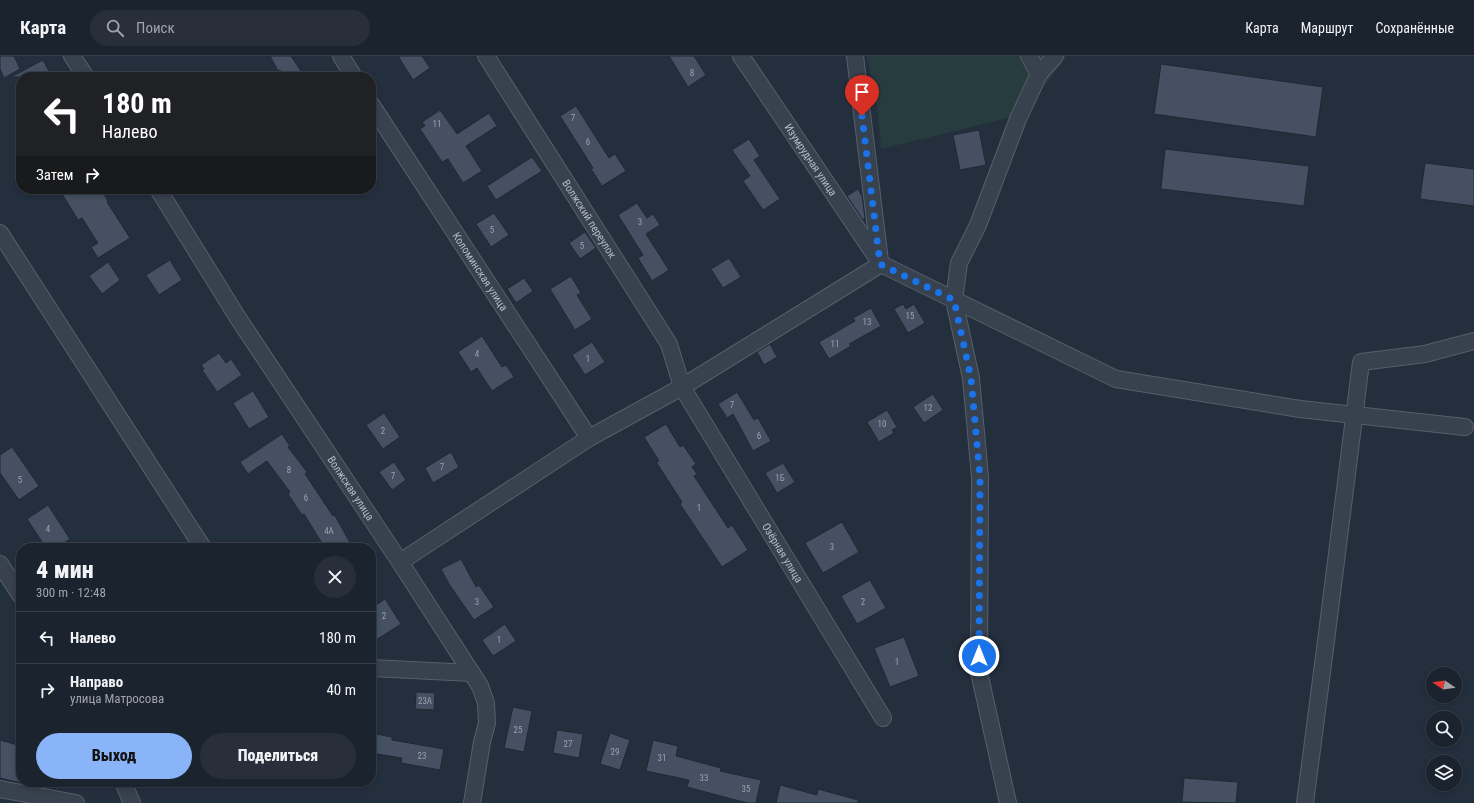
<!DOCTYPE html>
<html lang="ru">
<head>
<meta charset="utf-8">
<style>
  :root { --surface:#1b232e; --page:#282f3a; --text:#f1f3f6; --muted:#a0a4aa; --line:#39404a; --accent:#8ab4f8 }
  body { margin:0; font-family:"Roboto Condensed",sans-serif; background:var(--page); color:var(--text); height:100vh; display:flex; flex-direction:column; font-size:15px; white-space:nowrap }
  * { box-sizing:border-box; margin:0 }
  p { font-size:13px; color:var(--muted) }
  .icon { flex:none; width:22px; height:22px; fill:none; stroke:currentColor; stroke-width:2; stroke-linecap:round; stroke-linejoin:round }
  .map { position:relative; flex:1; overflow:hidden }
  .side { position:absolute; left:16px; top:487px; width:360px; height:244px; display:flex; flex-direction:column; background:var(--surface); border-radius:16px; box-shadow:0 2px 6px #0003,0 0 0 1px var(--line) }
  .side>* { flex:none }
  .banner { position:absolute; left:16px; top:16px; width:360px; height:122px; border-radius:16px; box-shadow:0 2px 6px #0003,0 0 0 1px var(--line); background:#202124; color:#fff; overflow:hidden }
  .needle { width:26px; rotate:283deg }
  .controls { position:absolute; left:1426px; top:611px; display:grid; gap:8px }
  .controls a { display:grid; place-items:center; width:36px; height:36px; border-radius:50%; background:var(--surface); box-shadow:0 2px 6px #0003,0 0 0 1px var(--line); font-size:20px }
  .pin { position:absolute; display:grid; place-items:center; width:34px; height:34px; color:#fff; margin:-41px -17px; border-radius:50% 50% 50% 0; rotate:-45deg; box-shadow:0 0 4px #0007 }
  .pin .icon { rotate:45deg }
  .me { position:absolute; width:44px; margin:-22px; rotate:0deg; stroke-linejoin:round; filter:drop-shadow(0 0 3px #0008) }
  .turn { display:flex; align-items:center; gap:14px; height:84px; padding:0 20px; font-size:18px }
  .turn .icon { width:52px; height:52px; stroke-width:2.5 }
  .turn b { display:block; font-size:28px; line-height:34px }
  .then { display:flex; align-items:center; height:38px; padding:0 20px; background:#0003; gap:8px; font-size:15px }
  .round { display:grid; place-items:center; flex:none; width:42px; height:42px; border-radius:21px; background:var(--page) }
  .overview { display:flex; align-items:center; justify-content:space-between; height:68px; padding:0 20px }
  h1 { font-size:24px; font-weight:800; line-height:30px }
  .button { display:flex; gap:8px; margin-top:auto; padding:8px 20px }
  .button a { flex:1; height:46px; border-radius:24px; background:var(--accent); color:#111; font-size:16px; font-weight:800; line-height:46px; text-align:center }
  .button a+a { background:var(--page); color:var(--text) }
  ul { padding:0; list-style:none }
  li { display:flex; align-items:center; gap:12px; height:52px; padding:0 20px; border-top:1px solid var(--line) }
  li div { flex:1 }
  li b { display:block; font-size:15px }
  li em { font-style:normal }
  header { display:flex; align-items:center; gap:24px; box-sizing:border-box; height:56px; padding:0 20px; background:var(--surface); border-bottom:1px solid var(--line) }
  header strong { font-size:19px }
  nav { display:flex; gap:22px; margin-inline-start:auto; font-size:14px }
  .search { width:280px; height:36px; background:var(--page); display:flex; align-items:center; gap:10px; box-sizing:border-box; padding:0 14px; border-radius:22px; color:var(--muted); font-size:15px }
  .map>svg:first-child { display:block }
  .green { fill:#263c3f }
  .building { fill:#455162; stroke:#1f2835 }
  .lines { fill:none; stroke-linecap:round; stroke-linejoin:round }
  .minor-casing { stroke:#565f6c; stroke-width:18 }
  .minor { stroke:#38414e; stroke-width:16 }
  .route { stroke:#1a73e8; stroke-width:7; stroke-dasharray:0 12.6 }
  .labels { text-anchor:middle; stroke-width:3; stroke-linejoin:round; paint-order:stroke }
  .number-label { font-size:9px; fill:#98a1af }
  .street-label { font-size:11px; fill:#b4bcc9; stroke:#1d2633 }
</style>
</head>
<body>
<header>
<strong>Карта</strong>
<div class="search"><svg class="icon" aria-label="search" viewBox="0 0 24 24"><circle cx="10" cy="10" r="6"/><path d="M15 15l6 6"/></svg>Поиск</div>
<nav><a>Карта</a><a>Маршрут</a><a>Сохранённые</a></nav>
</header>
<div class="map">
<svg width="1474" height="747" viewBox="0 0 1474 747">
  <rect width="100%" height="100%" fill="#242f3e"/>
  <path class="green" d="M867 0H1067L1024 58 881 93 878 57Z"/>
  <path class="building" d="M0 0H14L20 13 4 22 0 13Z
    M270 0H291L305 21H284L280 14 278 15Z
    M398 0H422L430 12 413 24Z
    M669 0H694L706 19 688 31Z
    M43 4 52 21H11Z
    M1161 8 1323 31 1316 81 1154 58Z
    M576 50 609 102 615 98 626 115 602 130 591 113 593 112 560 60Z
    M440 54 457 78 489 57 497 70 466 90 482 115 463 127 448 103 442 106 420 73 425 70 422 66Z
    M979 74 986 109 960 114 953 79Z
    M749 83 760 100 754 104 780 143 763 154 743 125 750 120 732 94Z
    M1165 93 1309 110 1304 150 1161 133Z
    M532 101 542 115 496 144 487 130Z
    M1425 107 1474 113V150L1420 143Z
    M59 133H101L108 145 107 146 130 182 98 202 91 191 98 187 82 162 78 164Z
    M858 133 862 140 865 162 863 164 847 140Z
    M637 147 647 162 653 158 660 169 646 178 669 214 652 225 638 202 643 199 618 159Z
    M494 157 509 179 491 191 476 168Z
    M585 176 596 192 580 203 569 187Z
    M729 202 741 221 723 232 711 213Z
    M170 204 182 224 159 239 146 219Z
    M108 206 120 224 102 238 89 220Z
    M571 220 581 237 577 239 592 263 575 274 550 233Z
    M524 222 533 235 516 247 507 233Z
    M903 248 906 253 914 248 925 267 908 277 894 253Z
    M871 252 881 270 849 288 851 290 829 303 819 286 855 265 853 262Z
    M482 280 502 311 506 309 514 321 492 335 477 312 471 316 458 296Z
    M592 286 605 306 585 319 572 299Z
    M770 288 777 301 764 309 757 296Z
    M219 297 226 307 231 303 242 319 217 336 202 314 204 313 201 309Z
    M253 335 269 361 249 373 233 347Z
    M737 336 754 364 758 362 771 385 753 395 733 358 727 362 718 348Z
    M933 338 943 354 924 367 913 351Z
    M887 354 897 371 892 374 894 377 879 386 867 366Z
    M384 357 400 381 383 393 366 369Z
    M666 368 680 391 683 389 696 408 692 411 697 418 694 420 728 472 732 469 748 494 722 511 680 448 682 446 656 406 659 405 644 381Z
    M282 378 290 390 288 391 307 416 305 418 333 460 334 458 353 492H325L304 458 302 459 288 438 290 436 267 405 248 418 240 406Z
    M12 391 39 430 19 444 0 417V399Z
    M451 396 459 411 433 427 425 412Z
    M394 406 406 424 392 434 379 416Z
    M783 407 795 426 777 437 765 417Z
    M48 449 70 483 57 492H46L27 463Z
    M842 466 859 496 823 517 805 487Z
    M461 503 476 531 479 529 494 551 474 564 449 528 441 513Z
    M870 524 886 552 857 568 841 540Z
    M385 543 401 568 376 584 371 577V552Z
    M505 568 516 585 493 600 482 584Z
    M904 581 919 620 890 631 874 592Z
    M416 636 435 637 434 654 415 653Z
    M513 651 532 655 524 696 504 692Z
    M557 674 583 678 579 702 553 697Z
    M371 677 392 681V684L444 693 440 714 401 707 402 702 371 697Z
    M610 677 630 684 620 714 600 708Z
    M0 684 21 690V727L0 722Z
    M653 684 678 690 676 700 721 712 720 715 761 724 756 747H748L732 743 687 731 689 724 646 715Z
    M1184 722 1238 726 1236 747 1182 746Z
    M780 729 817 739 818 733 858 744V747H776Z"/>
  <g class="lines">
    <g class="minor-casing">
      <g id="minor">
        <path d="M72 0 86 21"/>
        <path d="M341 0 354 21"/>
        <path id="s1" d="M486 0 669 288 682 331 883 662"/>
        <path id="s2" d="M741 0 881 208"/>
        <path d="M855 0 880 205"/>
        <path d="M1039 18 1055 0"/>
        <path id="s3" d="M371 48 589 382"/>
        <path id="s4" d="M158 133 238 262 400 506 480 630 486 647 487 667 482 686 472 747"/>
        <path d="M0 177 203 492"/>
        <path d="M400 506 589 382 682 331 881 208 1116 323 1300 353 1465 371"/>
        <path d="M0 508 21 540"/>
        <path d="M371 612 472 617"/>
        <path d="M123 726 132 747"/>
        <path d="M0 733 76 747"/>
        <path d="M1008 747 979 616 980 421 971 322 954 244 959 207 978 169 1018 63 1039 18 1029 0"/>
        <path d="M1305 747 1325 593 1361 306 1425 298 1474 285"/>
      </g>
    </g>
    <use href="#minor" class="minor"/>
  </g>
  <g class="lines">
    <path class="route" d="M862 60 880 208 954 244 971 322 980 421 979 600"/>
  </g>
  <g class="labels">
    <g class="number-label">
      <text x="692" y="20">8</text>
      <text x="573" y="65">7</text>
      <text x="437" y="71">11</text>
      <text x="588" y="89">6</text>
      <text x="640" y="169">3</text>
      <text x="492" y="177">5</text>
      <text x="582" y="193">5</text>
      <text x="910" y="263">15</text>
      <text x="867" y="269">13</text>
      <text x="835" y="291">11</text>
      <text x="477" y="301">4</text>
      <text x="588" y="306">1</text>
      <text x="732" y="352">7</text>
      <text x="928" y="355">12</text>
      <text x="882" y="371">10</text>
      <text x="383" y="378">2</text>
      <text x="759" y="383">6</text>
      <text x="442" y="414">7</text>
      <text x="289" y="417">8</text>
      <text x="393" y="423">7</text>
      <text x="780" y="425">1Б</text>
      <text x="20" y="427">5</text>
      <text x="306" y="445">6</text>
      <text x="699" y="455">1</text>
      <text x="48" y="476">4</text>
      <text x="329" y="478">4А</text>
      <text x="832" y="494">3</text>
      <text x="477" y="549">3</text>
      <text x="863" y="549">2</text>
      <text x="384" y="563">2</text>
      <text x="499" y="587">1</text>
      <text x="897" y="609">1</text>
      <text x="425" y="648">23А</text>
      <text x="518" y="677">25</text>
      <text x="568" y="691">27</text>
      <text x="615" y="699">29</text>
      <text x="422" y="703">23</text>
      <text x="662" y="705">31</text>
      <text x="704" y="725">33</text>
      <text x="746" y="736">35</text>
    </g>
    <g class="street-label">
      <text dy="4" stroke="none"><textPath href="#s2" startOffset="125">Изумрудная улица</textPath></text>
      <text dy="4" stroke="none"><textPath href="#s1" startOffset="193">Волжский переулок</textPath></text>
      <text dy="4" stroke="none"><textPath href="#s3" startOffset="200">Коломинская улица</textPath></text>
      <text dy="4" stroke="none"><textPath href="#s4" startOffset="356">Волжская улица</textPath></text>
      <text dy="4" stroke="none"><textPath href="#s1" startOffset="580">Озёрная улица</textPath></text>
    </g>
  </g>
</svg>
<div class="controls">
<a><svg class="needle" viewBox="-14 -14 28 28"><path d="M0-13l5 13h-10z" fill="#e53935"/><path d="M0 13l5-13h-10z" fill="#a0a4aa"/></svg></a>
<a><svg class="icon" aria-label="search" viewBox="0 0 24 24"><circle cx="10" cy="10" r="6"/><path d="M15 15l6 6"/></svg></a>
<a><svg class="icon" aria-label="layers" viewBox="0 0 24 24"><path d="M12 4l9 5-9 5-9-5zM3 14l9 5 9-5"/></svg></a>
</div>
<div class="pin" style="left:862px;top:60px;background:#d93025"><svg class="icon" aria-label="arrive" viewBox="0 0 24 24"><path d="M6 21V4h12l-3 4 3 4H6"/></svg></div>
<svg class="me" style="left:979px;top:600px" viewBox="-20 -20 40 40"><circle r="17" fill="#1a73e8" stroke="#fff" stroke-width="3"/><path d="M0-11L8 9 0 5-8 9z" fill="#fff"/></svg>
<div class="banner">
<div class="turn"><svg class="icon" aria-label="left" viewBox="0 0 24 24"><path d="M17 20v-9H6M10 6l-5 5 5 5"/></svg><div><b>180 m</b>Налево</div></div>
<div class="then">Затем<svg class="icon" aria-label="right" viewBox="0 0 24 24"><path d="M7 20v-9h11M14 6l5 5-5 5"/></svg></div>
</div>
<section class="side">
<div class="overview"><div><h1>4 мин</h1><p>300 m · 12:48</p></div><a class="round"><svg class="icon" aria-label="close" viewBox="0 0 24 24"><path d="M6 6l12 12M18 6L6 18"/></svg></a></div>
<ul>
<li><svg class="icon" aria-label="left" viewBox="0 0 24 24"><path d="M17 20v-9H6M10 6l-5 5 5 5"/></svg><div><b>Налево</b></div><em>180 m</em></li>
<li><svg class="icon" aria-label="right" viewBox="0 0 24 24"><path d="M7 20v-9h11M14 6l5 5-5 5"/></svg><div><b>Направо</b><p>улица Матросова</p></div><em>40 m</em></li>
</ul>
<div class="button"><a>Выход</a><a>Поделиться</a></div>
</section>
</div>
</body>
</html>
